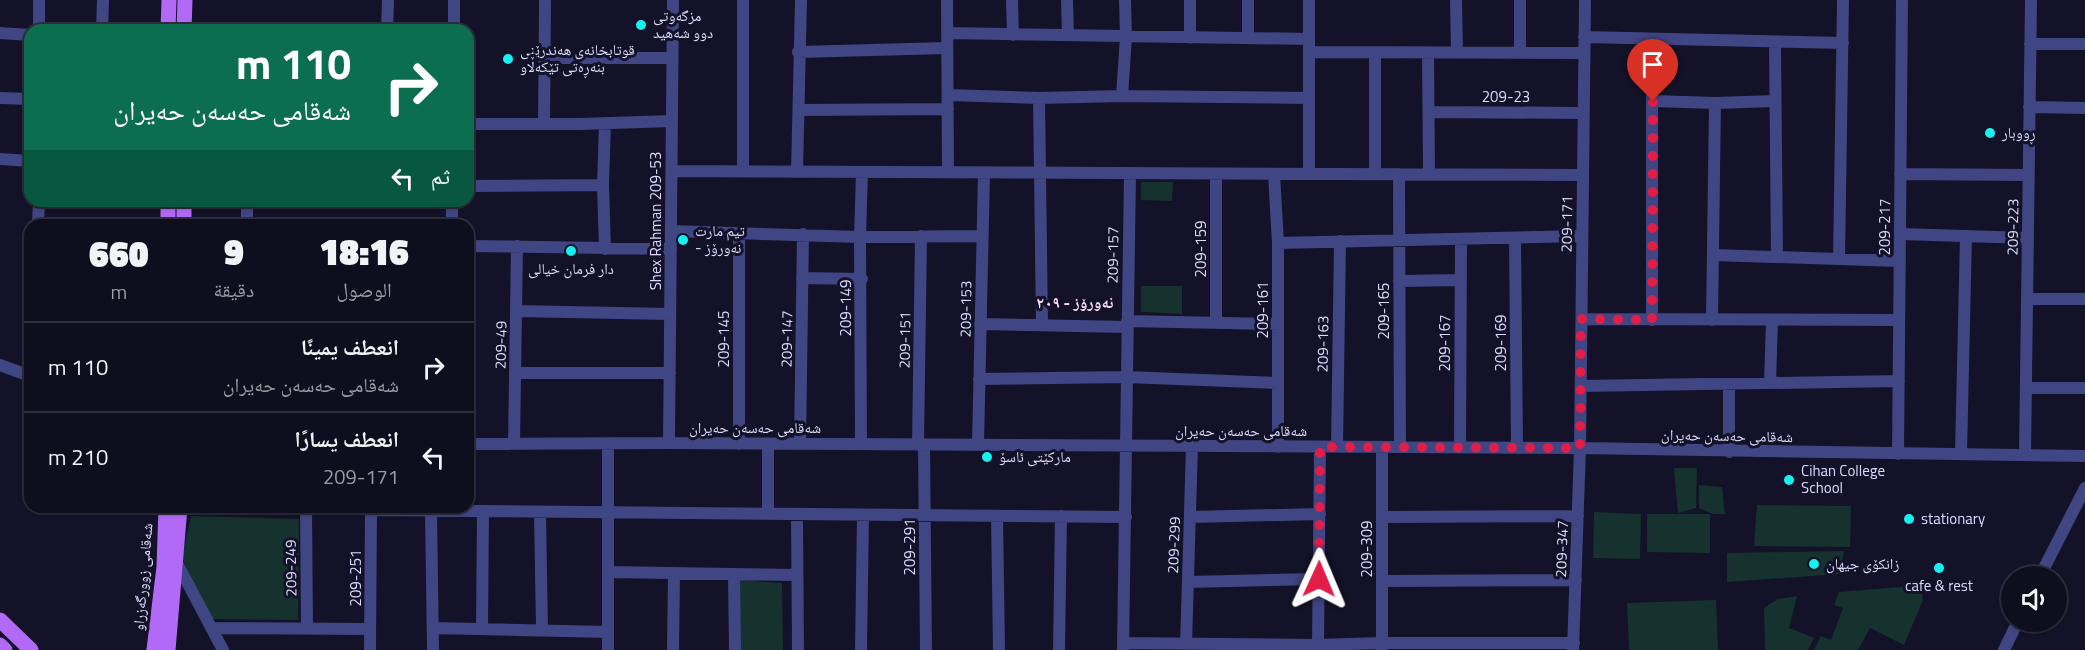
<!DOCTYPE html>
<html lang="ar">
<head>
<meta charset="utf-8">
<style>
  :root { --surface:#0e0e1e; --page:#171727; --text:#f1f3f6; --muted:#9b9ca4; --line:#2e2e3c }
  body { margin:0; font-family:"Titillium Web","Noto Naskh Arabic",sans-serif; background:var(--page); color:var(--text); direction:rtl; height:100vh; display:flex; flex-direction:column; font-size:22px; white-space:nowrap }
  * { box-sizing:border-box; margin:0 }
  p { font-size:20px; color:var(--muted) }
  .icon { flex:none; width:33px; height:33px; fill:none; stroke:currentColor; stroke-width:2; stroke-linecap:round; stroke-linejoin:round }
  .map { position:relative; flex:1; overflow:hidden; direction:ltr }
  .panel { position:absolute; left:24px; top:219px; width:450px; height:294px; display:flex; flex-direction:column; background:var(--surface); border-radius:18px; box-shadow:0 2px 4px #0004,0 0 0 2px var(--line); direction:rtl }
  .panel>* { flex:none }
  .banner { position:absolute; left:24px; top:24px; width:450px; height:183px; border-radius:18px; box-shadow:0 2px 4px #0004,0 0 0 2px var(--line); direction:rtl; background:#0b6e4f; color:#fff; overflow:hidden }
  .tools { position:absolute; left:2001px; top:566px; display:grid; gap:12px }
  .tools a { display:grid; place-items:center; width:66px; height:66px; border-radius:50%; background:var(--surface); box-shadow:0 2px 4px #0004,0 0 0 2px var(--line); font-size:30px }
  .pin { position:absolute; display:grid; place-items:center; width:51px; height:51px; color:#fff; margin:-62px -26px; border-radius:50% 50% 50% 0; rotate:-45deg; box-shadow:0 0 6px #0007 }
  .pin .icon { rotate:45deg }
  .me { position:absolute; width:66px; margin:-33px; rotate:1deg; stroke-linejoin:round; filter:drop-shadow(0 0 4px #0008) }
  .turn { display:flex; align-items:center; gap:21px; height:126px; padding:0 24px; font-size:27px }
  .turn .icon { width:78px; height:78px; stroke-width:2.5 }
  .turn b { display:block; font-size:42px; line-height:51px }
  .then { display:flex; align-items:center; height:57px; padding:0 24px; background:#0003; gap:12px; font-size:22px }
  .eta { display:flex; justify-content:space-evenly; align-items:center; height:102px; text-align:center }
  .eta b { font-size:36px; font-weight:800; line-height:42px }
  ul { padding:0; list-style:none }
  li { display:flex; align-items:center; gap:18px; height:90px; padding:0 24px; border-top:2px solid var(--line) }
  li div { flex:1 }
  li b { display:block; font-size:22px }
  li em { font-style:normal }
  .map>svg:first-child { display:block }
  .green { fill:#15322e }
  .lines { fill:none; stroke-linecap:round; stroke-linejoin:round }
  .minor { stroke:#404584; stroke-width:12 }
  .major { stroke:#b269f6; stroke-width:15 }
  .route { stroke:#e11d48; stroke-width:10; stroke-dasharray:0 18 }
  .poi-dot { fill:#14f1ef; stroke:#131228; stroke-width:2 }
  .labels { text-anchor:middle; stroke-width:6; stroke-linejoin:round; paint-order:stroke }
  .poi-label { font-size:15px; fill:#dcdbfd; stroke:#131228; text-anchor:start }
  .street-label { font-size:15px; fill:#dcdbfd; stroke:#131228 }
  .neighbourhood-label { font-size:16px; font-weight:bold; fill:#fdddf5; stroke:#131228 }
</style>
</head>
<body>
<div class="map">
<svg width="2085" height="650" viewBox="0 0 2085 650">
  <rect width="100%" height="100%" fill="#131228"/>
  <path class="green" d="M1141 182H1173L1172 201 1141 200Z
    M1141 286H1182V314L1141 312Z
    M1674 468H1697L1696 508 1678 513Z
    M1699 485 1722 487 1725 514H1713L1699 508Z
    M1757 505 1851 506 1850 547 1754 546Z
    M1594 512 1641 514 1640 559 1593 558Z
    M1647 514H1710V553L1647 552Z
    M191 516 299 519 298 620 211 619 182 558Z
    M1844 551 1840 574 1727 582V553Z
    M737 580 782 583 783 650H737Z
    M1913 586 1922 594 1923 600 1904 645 1870 628 1858 650H1814L1821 636 1831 640 1843 608 1834 605 1839 592Z
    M1797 596 1789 628 1814 638 1808 650H1765L1764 608 1778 599Z
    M1716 600 1718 650H1629L1627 603Z"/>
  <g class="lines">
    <path class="minor" d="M39 0V30
      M947 0 948 172
      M1012 0 1013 35
      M1067 0 1068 35
      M1190 0V38
      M1248 0V37
      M1309 0V174
      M1456 0 1457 52
      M1520 0V53
      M102 30 103 0
      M387 30 388 0
      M454 30V0
      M0 33 30 35
      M948 33 1309 39
      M1584 37 1843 43
      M1652 40V320
      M1775 42 1777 257
      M2030 44H2085
      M798 52 947 48
      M1309 52 1584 53
      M1428 53 1429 174
      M544 58H672
      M948 95 1039 98 1122 96 1309 98
      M1122 96 1126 37 1125 0
      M0 98 30 99
      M1039 98 1042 325
      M1653 101 1715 103 1775 101
      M2029 107 2085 108
      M799 110 948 109
      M1429 112 1583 113
      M468 124H580L672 121
      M544 124 545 0
      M0 159 30 161
      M672 171 1583 175
      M743 171V0
      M797 172 801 0
      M1274 174 1278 243V447
      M1375 174V53
      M1399 174 1400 447
      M1900 174 2028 175
      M468 186 603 185
      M38 225 39 201
      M247 225V201
      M452 225V201
      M671 231 860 237 982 236
      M739 233V444
      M1900 234 2028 238
      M1515 238 1517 448
      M1278 243 1582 236
      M468 246 671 249
      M605 249 603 185 605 123
      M1714 255 1900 261
      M1839 259 1843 0
      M802 278 862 279
      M1399 281 1461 280
      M2027 299H2085
      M516 311 670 314
      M1582 319 1899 320
      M1712 320 1715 103
      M1127 321 1278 324
      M1216 323V174
      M980 324 1127 327
      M0 365 30 376
      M515 373H670
      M979 379 1126 377 1278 383
      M1770 383 1772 320
      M1581 386 1899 381
      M2026 388H2085
      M669 443 673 0
      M468 444 669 443 1580 448 2085 456
      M514 444 517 246
      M608 444V650
      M800 444 803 234
      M861 444 860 237 862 172
      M918 445 921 236
      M924 445 926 650
      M978 445 984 173
      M1337 447 1340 241
      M1382 447V649
      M1460 447 1461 239
      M1729 452V384
      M1898 454 1902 0
      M1961 454 1966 236
      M2025 455 2031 0
      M306 507 307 629
      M371 510 1126 517
      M431 511 433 650
      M540 512 542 630
      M768 514V444
      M797 514 798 650
      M997 516 999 650
      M1190 517 1320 514
      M1382 517 1578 516
      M177 563 223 650
      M608 572 797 575
      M734 575 735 650
      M2040 576 2085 488
      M1382 581 1576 580
      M1188 582 1319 579
      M211 628 370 629
      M433 628 608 632
      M482 629 483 511
      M1123 643 1318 645 1382 643H1574
      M1186 645 1192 446
      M1318 645 1320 447
      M370 650 371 507
      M673 650 674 574
      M861 650 863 515
      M1059 650 1061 516
      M1123 650 1130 173
      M1573 650 1580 448 1585 0
      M2004 650 2018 621"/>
    <path class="major" d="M168 30 169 0
      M184 30 185 0
      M168 225V201
      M184 225V201
      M0 620 31 650
      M0 645 5 650
      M154 650 164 567 166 507
      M168 650 180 507"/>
  </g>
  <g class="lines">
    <path class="route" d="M1319 579 1320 447 1580 448 1581 319 1652 320 1653 101"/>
  </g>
  <g class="poi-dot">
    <circle cx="641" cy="25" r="6"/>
    <circle cx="508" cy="59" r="6"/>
    <circle cx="1990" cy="133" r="6"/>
    <circle cx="683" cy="240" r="6"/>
    <circle cx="571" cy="251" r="6"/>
    <circle cx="987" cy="457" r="6"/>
    <circle cx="1789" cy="480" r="6"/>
    <circle cx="1909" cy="519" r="6"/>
    <circle cx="1814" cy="564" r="6"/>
    <circle cx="1939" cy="568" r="6"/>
  </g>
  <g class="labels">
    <g class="poi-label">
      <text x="653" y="21">مزگەوتی<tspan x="653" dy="17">دوو شەهید</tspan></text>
      <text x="520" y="55">قوتابخانەی هەندرێنی<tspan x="520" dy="17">بنەڕەتی تێکەڵاو</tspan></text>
      <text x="2002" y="138">ڕووبار</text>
      <text x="695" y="236">تیم مارت<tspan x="695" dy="17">- نەورۆز</tspan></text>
      <text x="571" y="274" text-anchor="middle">دار فرمان خیالی</text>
      <text x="999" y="462">مارکێتی ئاسۆ</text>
      <text x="1801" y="476">Cihan College<tspan x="1801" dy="17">School</tspan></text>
      <text x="1921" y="524">stationary</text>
      <text x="1826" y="569">زانکۆی جیھان</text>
      <text x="1939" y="591" text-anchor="middle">cafe &amp; rest</text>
    </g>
    <g class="street-label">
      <text x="1506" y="102">209-23</text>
      <text transform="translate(656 221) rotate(-90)" y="5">Shex Rahman 209-53</text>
      <text transform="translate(1567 224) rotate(-89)" y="5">209-171</text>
      <text transform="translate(1885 227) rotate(-90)" y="5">209-217</text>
      <text transform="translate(2013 227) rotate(-89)" y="5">209-223</text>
      <text transform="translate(1201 249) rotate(-90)" y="5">209-159</text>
      <text transform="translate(1113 255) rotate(-89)" y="5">209-157</text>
      <text transform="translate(846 308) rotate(-90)" y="5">209-149</text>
      <text transform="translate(966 309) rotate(-89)" y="5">209-153</text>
      <text transform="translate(1263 310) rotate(-90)" y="5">209-161</text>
      <text transform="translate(1384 311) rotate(-90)" y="5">209-165</text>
      <text transform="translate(724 339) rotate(-90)" y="5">209-145</text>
      <text transform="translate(787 339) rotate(-89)" y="5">209-147</text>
      <text transform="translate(905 340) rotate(-89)" y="5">209-151</text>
      <text transform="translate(1445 343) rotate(-90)" y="5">209-167</text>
      <text transform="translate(1501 343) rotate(-90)" y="5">209-169</text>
      <text transform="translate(1323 344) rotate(-89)" y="5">209-163</text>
      <text transform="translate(501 345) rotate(-89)" y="5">209-49</text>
      <text x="755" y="433">شەقامی حەسەن حەیران</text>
      <text x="1241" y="436">شەقامی حەسەن حەیران</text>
      <text transform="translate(1727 436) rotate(1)" y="5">شەقامی حەسەن حەیران</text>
      <text transform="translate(1174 545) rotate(-88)" y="5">209-299</text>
      <text transform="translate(910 547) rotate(-90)" y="5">209-291</text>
      <text transform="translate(1367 549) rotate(-90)" y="5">209-309</text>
      <text transform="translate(1562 549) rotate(-88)" y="5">209-347</text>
      <text transform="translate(291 568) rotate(-91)" y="5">209-249</text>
      <text transform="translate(143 577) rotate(-85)" y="5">شەقامی زوورگەزراو</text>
      <text transform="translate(356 578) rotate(-90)" y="5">209-251</text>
    </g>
    <g class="neighbourhood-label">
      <text x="1075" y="308">نەورۆز - ٢٠٩</text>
    </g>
  </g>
</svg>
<div class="tools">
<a><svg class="icon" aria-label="sound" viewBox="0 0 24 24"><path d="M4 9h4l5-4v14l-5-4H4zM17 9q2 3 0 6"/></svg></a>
</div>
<div class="pin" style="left:1653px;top:101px;background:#d93025"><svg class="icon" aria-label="arrive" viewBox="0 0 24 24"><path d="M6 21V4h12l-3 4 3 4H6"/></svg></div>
<svg class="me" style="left:1319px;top:579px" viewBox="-20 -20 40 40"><path d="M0-17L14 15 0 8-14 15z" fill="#e11d48" stroke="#fff" stroke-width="4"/></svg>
<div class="banner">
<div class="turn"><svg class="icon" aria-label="right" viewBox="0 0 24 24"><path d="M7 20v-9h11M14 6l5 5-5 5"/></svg><div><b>110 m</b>شەقامی حەسەن حەیران</div></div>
<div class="then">ثم<svg class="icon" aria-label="left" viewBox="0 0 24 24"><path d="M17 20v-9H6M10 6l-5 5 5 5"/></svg></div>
</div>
<section class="panel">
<div class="eta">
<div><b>18:16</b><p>الوصول</p></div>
<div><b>9</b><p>دقيقة</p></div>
<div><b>660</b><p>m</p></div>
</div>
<ul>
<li><svg class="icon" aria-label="right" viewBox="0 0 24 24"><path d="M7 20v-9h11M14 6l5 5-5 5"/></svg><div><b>انعطف يمينًا</b><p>شەقامی حەسەن حەیران</p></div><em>110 m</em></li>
<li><svg class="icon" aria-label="left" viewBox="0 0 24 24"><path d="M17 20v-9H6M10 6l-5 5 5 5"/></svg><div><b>انعطف يسارًا</b><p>209-171</p></div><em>210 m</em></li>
</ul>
</section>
</div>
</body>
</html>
